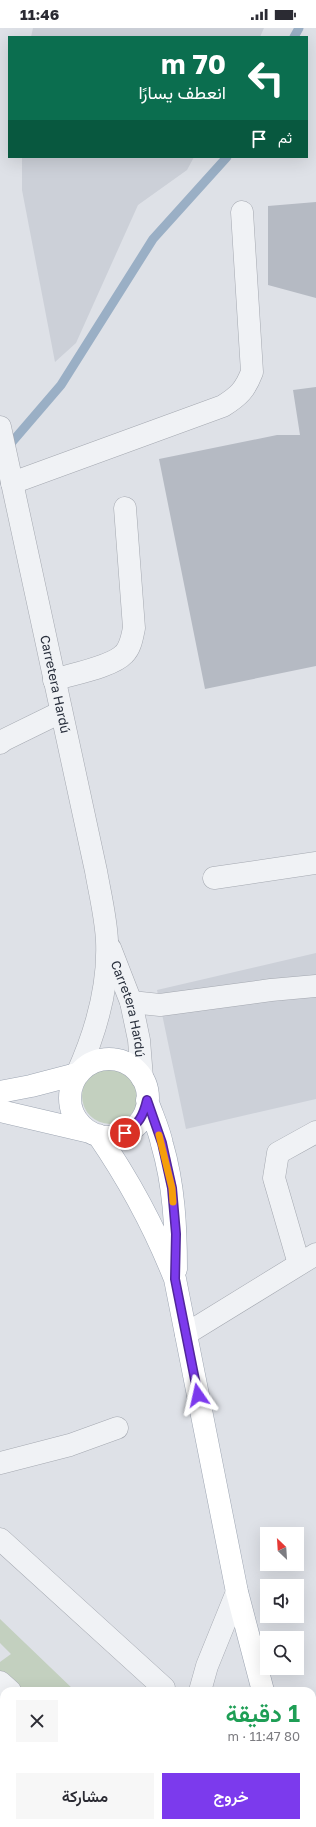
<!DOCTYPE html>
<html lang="ar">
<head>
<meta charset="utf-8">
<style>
  :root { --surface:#fff; --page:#f7f7f7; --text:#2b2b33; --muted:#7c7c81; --accent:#7c3aed }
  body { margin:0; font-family:"Golos Text",Vazirmatn,sans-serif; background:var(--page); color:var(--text); direction:rtl; height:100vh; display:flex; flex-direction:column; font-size:15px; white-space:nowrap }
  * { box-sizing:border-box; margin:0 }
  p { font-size:13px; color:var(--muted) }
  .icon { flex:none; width:22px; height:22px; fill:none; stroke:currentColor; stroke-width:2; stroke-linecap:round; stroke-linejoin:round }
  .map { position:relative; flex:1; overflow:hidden; direction:ltr }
  .panel { position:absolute; left:0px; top:1659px; width:316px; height:140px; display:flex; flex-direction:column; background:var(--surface); border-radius:12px 12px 0 0; box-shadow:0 4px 16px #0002; direction:rtl }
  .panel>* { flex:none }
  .guide { position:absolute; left:8px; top:8px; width:300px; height:122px; border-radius:0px; box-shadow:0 4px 16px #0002; direction:rtl; background:#0b6e4f; color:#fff; overflow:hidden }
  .needle { width:26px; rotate:335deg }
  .tools { position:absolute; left:260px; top:1499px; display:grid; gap:8px }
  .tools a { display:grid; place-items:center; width:44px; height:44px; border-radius:0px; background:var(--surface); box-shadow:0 4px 16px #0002; font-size:20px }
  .pin { position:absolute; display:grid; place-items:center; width:34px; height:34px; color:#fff; margin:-17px; border:2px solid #fff; border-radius:50%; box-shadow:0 1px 4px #0007 }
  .me { position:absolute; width:44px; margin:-22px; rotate:349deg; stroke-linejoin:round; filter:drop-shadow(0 0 3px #0008) }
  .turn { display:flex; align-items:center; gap:14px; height:84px; padding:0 16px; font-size:18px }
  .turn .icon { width:52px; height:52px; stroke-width:2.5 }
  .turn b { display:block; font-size:28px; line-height:34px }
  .then { display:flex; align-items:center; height:38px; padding:0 16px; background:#0003; gap:8px; font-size:15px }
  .round { display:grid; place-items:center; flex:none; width:42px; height:42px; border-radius:0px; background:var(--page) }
  .head { display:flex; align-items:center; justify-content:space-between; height:68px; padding:0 16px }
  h1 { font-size:24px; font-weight:600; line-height:30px; color:#1e9e55 }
  .primary-button { display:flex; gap:8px; margin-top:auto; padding:8px 16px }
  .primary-button a { flex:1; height:46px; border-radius:0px; background:var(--accent); color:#fff; font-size:16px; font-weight:600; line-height:46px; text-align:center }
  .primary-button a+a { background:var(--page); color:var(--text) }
  .status { display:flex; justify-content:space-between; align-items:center; height:28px; padding:0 20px; background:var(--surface); direction:ltr }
  .status svg { height:11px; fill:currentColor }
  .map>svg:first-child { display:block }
  .built { fill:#ccd0d8 }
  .green { fill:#c3d0bf }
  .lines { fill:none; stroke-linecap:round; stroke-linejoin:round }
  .stream { stroke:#9aafc5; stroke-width:9 }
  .building { fill:#b5bac3 }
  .minor-casing { stroke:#a4a8b0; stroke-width:23 }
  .major-casing { stroke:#9da5b2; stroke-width:23 }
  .minor { stroke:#f0f2f5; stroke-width:22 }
  .major { stroke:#fff; stroke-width:22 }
  .route-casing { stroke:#51269a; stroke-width:10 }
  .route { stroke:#7c3aed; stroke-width:7 }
  .slow { stroke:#f59e0b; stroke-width:7 }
  .labels { text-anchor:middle; stroke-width:3.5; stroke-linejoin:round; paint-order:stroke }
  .street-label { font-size:13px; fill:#282f3c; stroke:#edf0f4 }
</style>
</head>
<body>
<div class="status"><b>11:46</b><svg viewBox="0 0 49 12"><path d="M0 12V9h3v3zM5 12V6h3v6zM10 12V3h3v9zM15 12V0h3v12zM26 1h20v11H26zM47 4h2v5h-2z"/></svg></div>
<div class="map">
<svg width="316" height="1799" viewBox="0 0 316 1799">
  <rect width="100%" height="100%" fill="#dee1e7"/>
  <path class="built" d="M33 0H264L260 9H31Z
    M22 129H194L187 142 138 177 76 315 55 334 22 162Z
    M316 925V1071L186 1101 157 962Z"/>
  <path class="green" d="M82 1068a28 28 0 1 1 56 0a28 28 0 1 1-56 0Z
    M0 1591 75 1663H4V1774L0 1771V1634L11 1626 0 1615Z
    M61 1795H212L216 1799H66Z"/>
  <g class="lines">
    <path class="stream" d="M294 9 299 0
      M6 421 61 357 153 211 227 129"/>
  </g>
  <path class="building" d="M316 174V270L268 257V178Z
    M316 359V638L205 661 159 431 277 407H300L293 362Z
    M0 1782 4 1789V1795L8 1797 4 1799H0Z
    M55 1795H87L89 1799H58Z"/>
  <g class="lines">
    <g class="minor-casing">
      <g id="minor">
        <path id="s1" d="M0 399 96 843C100 866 106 890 107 913 109 959 96 1004 77 1046"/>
        <path d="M12 455 223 378C239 368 245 362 252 344L242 184"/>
        <path d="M54 652C72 646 112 639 124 626 131 619 132 609 134 600L125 480"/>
        <path d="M0 715 4 712 61 684"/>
        <path d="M214 850 316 835"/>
        <path id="s2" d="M110 920 131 974 139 1012 142 1050"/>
        <path d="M131 974 160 977 271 962 316 958"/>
        <path d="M299 1236 274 1150 278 1125 316 1104"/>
        <path d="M186 1306 316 1226"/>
        <path d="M0 1435 70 1417 117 1400"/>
        <path d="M0 1511 164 1660"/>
        <path d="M0 1654 10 1663"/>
        <path d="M200 1663 207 1638 237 1564"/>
        <path d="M141 1795 145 1799"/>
      </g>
    </g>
    <g class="major-casing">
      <path id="major" d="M70 1070a39 39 0 1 1 78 0a39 39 0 1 1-78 0Z
        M0 1064 31 1058 77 1046
        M147 1072C152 1087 159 1101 162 1116 174 1157 176 1199 176 1241
        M0 1083 90 1104
        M98 1107C131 1155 154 1198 175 1251L237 1564 263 1663
        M312 1763 316 1768"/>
    </g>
    <use href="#minor" class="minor"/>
    <use href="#major" class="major"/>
  </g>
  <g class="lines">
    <g class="route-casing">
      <path id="route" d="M125 1105C139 1095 143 1089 147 1072L162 1115 172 1160 176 1206 175 1251 198 1367"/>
    </g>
    <use href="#route" class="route"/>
    <path class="slow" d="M159 1107 172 1160 173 1174"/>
  </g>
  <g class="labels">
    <g class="street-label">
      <text dy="5" stroke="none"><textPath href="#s1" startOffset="263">Carretera Hardú</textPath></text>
      <text dy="5" stroke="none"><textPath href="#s2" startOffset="64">Carretera Hardú</textPath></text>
    </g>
  </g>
</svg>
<div class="tools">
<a><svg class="needle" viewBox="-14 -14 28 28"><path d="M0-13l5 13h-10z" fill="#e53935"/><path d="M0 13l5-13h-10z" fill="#7c7c81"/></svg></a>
<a><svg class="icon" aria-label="sound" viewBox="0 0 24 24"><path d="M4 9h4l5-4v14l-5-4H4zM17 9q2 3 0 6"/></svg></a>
<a><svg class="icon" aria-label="search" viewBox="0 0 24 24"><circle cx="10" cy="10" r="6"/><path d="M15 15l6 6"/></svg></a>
</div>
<div class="pin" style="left:125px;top:1105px;background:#d93025"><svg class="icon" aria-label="arrive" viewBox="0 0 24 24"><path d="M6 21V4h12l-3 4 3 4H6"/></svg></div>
<svg class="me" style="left:198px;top:1367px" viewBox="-20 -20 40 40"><path d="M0-17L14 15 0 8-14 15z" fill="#7c3aed" stroke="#fff" stroke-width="4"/></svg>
<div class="guide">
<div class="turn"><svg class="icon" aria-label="left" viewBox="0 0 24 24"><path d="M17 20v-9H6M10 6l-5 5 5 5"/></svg><div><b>70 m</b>انعطف يسارًا</div></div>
<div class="then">ثم<svg class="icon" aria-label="arrive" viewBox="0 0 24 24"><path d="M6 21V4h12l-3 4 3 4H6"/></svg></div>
</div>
<section class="panel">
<div class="head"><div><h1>1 دقيقة</h1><p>80 m · 11:47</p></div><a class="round"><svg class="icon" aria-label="close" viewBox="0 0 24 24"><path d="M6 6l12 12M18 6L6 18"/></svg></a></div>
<div class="primary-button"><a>خروج</a><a>مشاركة</a></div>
</section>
</div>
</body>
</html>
